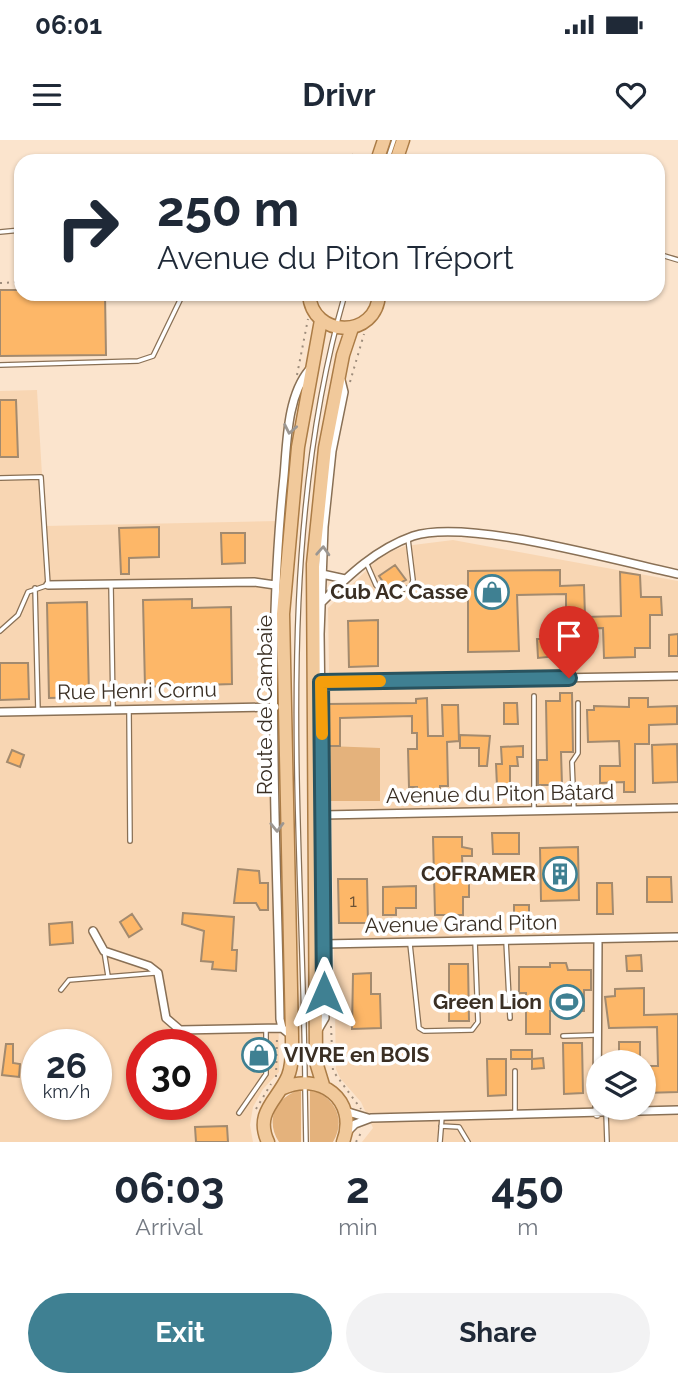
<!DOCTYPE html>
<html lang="en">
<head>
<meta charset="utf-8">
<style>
  :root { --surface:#fff; --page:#f2f2f3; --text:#1f2937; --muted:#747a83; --accent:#3f8092 }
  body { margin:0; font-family:Raleway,sans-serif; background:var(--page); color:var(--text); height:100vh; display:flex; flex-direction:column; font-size:26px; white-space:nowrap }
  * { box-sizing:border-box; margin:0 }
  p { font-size:23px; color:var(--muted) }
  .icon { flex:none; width:38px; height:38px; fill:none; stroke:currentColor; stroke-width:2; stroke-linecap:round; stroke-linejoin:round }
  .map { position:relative; height:1002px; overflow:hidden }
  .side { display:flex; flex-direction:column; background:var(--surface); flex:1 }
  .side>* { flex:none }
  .guide { position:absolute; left:14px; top:14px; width:651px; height:147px; border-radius:21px; box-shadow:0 2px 5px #0004; background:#fff; color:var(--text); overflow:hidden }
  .buttons { position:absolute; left:586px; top:910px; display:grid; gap:14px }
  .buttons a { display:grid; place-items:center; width:70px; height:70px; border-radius:50%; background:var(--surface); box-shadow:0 2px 5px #0004; font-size:35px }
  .speed { position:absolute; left:21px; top:889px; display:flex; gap:14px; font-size:35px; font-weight:700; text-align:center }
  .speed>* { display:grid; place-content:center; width:91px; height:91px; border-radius:50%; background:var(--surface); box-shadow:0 2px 5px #0004; line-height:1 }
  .speed small { font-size:18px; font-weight:400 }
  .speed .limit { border:10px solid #d22; background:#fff; color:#111 }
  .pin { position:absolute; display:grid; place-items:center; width:60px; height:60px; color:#fff; margin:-72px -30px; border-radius:50% 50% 50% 0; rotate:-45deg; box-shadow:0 0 7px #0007 }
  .pin .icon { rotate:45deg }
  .me { position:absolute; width:77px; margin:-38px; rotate:0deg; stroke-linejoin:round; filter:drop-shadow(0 0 5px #0008) }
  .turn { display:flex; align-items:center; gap:24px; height:147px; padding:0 28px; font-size:32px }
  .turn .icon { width:91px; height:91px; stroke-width:2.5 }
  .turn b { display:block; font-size:49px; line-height:60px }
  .eta { display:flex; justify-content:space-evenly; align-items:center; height:119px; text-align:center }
  .eta b { font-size:42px; font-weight:700; line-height:49px }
  .button { display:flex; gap:14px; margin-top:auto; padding:14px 28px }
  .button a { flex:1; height:80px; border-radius:42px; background:var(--accent); color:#fff; font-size:28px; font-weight:700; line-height:80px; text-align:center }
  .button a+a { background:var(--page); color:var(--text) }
  .status { display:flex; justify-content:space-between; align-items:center; height:49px; padding:0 35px; background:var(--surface); direction:ltr }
  .status svg { height:19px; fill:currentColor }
  header { display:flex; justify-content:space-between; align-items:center; height:91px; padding:0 28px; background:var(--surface); font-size:32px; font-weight:700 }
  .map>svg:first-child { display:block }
  .built { fill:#f8d6b3; fill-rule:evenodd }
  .green { fill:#e4b27c }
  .building { fill:#fdb768; stroke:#a38a6e; stroke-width:2 }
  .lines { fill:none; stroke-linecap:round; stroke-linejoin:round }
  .lane-casing { stroke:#897055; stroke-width:6 }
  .street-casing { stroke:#897055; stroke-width:10 }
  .primary-casing { stroke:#ab7c46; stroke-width:15 }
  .path { stroke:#9d8c7b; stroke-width:2; stroke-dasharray:2 5; stroke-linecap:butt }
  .lane { stroke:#fff; stroke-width:3.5 }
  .street { stroke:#fff; stroke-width:7 }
  .primary { stroke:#f1c99b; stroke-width:12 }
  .oneway { stroke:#9c9792 }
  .route-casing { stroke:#29535f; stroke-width:18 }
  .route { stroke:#3f8092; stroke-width:12 }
  .slow { stroke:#f59e0b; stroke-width:12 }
  .labels { text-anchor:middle; stroke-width:7; stroke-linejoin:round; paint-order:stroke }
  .number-label { font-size:18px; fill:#6b5135 }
  .poi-label { font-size:21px; font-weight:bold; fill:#3a2f24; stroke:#fff; text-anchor:end }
  .street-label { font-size:21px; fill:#3a2f24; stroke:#fff }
</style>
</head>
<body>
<div class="status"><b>06:01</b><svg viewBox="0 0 49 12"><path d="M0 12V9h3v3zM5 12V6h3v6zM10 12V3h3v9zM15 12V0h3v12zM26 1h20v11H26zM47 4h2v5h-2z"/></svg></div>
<header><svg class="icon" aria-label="menu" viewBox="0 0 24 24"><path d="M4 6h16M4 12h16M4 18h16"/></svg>Drivr<svg class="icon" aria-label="heart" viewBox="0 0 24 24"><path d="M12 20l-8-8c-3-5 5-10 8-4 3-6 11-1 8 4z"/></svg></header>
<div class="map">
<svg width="678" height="1002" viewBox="0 0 678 1002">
  <rect width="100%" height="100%" fill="#fbe4cd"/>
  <path class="built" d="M37 250 45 386 279 381 275 445 279 932 263 949 253 967 250 985 253 1002H0V251ZM37 905H96V964H37ZM142 905H201V964H142Z
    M453 400 678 441V1002H362L373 988 361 962 340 938 336 929 328 468 382 415 405 406ZM598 922H644V968H598Z"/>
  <path class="green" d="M328 606 380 608V661H330Z
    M301 949V1002H279C264 979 277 957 301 949Z
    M310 949C334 957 347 978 333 1002H310Z"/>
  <path class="building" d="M0 150H21V154H105L106 215 0 216Z
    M0 260H16L18 317H0Z
    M159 387V417L129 418V434H121L119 388Z
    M221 393H245V423L222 424Z
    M395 425 406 440 388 449 379 436Z
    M560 430V446L584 445 585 477 621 476 620 432 640 435 641 457H661L662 475H650V508H635V517L604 518 603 488 575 489 576 514 538 518 537 499H556V477H566V454L517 455 519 511 468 512V431Z
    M192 459V468L231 467 232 544 145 547 143 460Z
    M87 462 89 557 49 558 47 463Z
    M378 480V526L349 527 348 481Z
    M678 494V516H669V495Z
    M0 523H28L29 559 0 560Z
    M560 553H572L573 612H561L562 645H538V620H547L546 561H560Z
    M427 558 428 596H443L442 565H458L459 601 447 602 448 646H440V654H417V647H409L408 609H417V593H412V576L340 578V606H328V564L416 563V559Z
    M629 558H648V567L677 566V584L649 585V604H635V652H624V642L600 643V626H620L619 601 588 602 587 570H594V566L629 567Z
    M504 563H517L518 584H504Z
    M460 595 490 596 487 626H479V608H460Z
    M677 604 678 642 653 643 652 605Z
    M523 606V617H517L518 626H510V646H497L496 624H502L501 607Z
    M12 610 24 615 20 627 7 622Z
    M492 693H519V714H493Z
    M433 697H462V707L472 709V716H462L463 738 469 739V757H463V775H435Z
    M578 707 579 760 541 761 540 708Z
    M238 729 259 731 260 743H268V770H260L256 763H234Z
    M647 737H671L672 762H647Z
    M338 739H367L368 783H339Z
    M597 743H612L613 774H597Z
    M416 746V768H396V775H383V747Z
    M514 765H529V777H514Z
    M183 773 234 777 232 810H237L236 831 212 829 213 822 201 821 204 791 182 784Z
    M132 774 142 789 129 797 120 782Z
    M72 782 73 803 50 805 49 784Z
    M641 815 642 831H627L626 816Z
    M550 823H566L568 830H591V850H584V871H550V894H526V853H519V827H550Z
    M449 824H468L469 881H449Z
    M371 833V854H380L381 888 352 889 353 834Z
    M644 848V875L678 874V952L644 953V926H658L657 887 609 888 605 857 615 856V849Z
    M619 902H640V922H619Z
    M563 903H582L583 953 564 954Z
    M6 904H13V923L20 924 19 937 2 935Z
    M511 910H532V919L543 918 544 928 532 929V919H511Z
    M487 919H506V955L488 956Z
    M227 986 228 1002H196L195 987Z"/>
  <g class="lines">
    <g class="lane-casing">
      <path id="lane" d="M387 21 394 0
        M0 92 21 90
        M658 114 678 120
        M0 225 138 221 153 216 183 154
        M0 338 41 337 48 445 28 452 18 475 0 491
        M366 422 376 445 385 455 411 447 413 440 408 399
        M111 445 113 569
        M35 448 38 571
        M129 571 130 701
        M574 670 572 622 578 613V563
        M534 671V556
        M506 801 510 878
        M410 804 419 888 424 891 472 890 478 882 475 801
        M104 811 108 836
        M61 850 69 840 155 833
        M563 896 596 895
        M305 940C302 680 272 407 345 154
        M305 948 306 1002
        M239 973 266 934V889
        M515 973V931
        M606 973 607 1002
        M441 986 459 987 468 1002
        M440 1002 442 977"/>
    </g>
    <g class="street-casing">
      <path id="street" d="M322 434 345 439
        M48 445 254 442 275 445
        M322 462C349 435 376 409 413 396 468 378 616 421 678 434
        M321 542 678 536
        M0 572 275 567
        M323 675 678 668
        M93 791 104 811 149 826 158 833 166 878 180 890 282 888
        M324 804 678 797
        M318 890 325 878 320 494 324 387 332 311 344 252 341 240
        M292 896 282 888 280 879C277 699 265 516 284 336 287 303 287 256 309 230
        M345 971 368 978
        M597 974 598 799
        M347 992 355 984 371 978 678 970"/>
    </g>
    <g class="primary-casing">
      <path id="primary" d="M377 21 384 0
        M396 21 403 0
        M309 154C312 199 377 199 379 154
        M323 945 316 922 313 424 325 308 343 215 352 188
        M281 949C319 930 359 960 343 1002
        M268 1002C254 972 278 960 288 936 293 924 292 909 292 896L283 474 298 307 321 180"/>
    </g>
    <path class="path" d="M352 21 353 14
      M0 143 21 142
      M297 235 308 179
      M350 242 364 194
      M331 886 333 931 361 969
      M276 937 277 897
      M256 969 271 944
      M356 1002 362 991"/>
    <use href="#lane" class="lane"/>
    <use href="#street" class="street"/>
    <use href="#primary" class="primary"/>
  </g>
  <defs><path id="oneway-chevron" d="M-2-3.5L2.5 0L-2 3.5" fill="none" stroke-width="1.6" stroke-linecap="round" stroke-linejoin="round" transform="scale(1.75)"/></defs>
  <g class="oneway">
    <use href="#oneway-chevron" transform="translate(290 289) rotate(101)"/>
    <use href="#oneway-chevron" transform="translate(323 411) rotate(-87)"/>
    <use href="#oneway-chevron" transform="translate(277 687) rotate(89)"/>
  </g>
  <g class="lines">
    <g class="route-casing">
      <path id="route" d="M324 853 321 542 569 538"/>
    </g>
    <use href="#route" class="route"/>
    <path class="slow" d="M322 594 321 542 380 541"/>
  </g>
  <defs>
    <g id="shop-ring" transform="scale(1.75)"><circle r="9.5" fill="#fff" stroke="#3f8092" stroke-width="1.5"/><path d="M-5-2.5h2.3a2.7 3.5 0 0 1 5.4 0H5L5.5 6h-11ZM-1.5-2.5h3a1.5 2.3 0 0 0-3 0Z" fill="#3f8092"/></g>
    <g id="building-ring" transform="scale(1.75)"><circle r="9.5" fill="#fff" stroke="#3f8092" stroke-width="1.5"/><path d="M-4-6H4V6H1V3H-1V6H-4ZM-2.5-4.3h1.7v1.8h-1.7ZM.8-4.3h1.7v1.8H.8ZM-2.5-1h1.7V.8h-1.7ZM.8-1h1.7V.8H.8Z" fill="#3f8092"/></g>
    <g id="stadium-ring" transform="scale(1.75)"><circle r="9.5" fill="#fff" stroke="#3f8092" stroke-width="1.5"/><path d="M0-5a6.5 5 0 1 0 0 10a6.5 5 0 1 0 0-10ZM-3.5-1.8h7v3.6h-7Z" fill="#3f8092"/></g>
  </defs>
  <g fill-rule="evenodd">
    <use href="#shop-ring" x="492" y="452"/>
    <use href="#building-ring" x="560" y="734"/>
    <use href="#stadium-ring" x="567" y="862"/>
    <use href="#shop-ring" x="259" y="915"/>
  </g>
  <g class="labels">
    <g class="number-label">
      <text x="353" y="767">1</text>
    </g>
    <g class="poi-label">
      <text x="468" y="459">Cub AC Casse</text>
      <text x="536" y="741">COFRAMER</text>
      <text x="542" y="869">Green Lion</text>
      <text x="284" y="922" text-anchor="start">VIVRE en BOIS</text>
    </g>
    <g class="street-label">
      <text transform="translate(137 551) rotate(-1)" y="7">Rue Henri Cornu</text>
      <text transform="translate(265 565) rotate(-90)" y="7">Route de Cambaie</text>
      <text transform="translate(500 654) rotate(-1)" y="7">Avenue du Piton Bâtard</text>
      <text transform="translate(461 784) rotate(-1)" y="7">Avenue Grand Piton</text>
    </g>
  </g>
</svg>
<div class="buttons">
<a><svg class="icon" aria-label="layers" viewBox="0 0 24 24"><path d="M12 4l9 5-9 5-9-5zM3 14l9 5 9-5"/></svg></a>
</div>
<div class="speed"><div>26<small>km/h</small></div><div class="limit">30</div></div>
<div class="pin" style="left:569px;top:538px;background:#d93025"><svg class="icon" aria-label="arrive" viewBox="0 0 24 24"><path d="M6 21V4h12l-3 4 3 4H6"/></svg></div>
<svg class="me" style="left:324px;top:853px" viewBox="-20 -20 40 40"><path d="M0-17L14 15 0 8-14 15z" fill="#3f8092" stroke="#fff" stroke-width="4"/></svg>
<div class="guide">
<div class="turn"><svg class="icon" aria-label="right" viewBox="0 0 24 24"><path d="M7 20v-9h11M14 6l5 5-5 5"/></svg><div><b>250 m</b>Avenue du Piton Tréport</div></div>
</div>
</div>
<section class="side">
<div class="eta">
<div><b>06:03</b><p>Arrival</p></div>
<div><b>2</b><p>min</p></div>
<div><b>450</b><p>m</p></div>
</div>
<div class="button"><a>Exit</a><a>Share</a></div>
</section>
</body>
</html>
